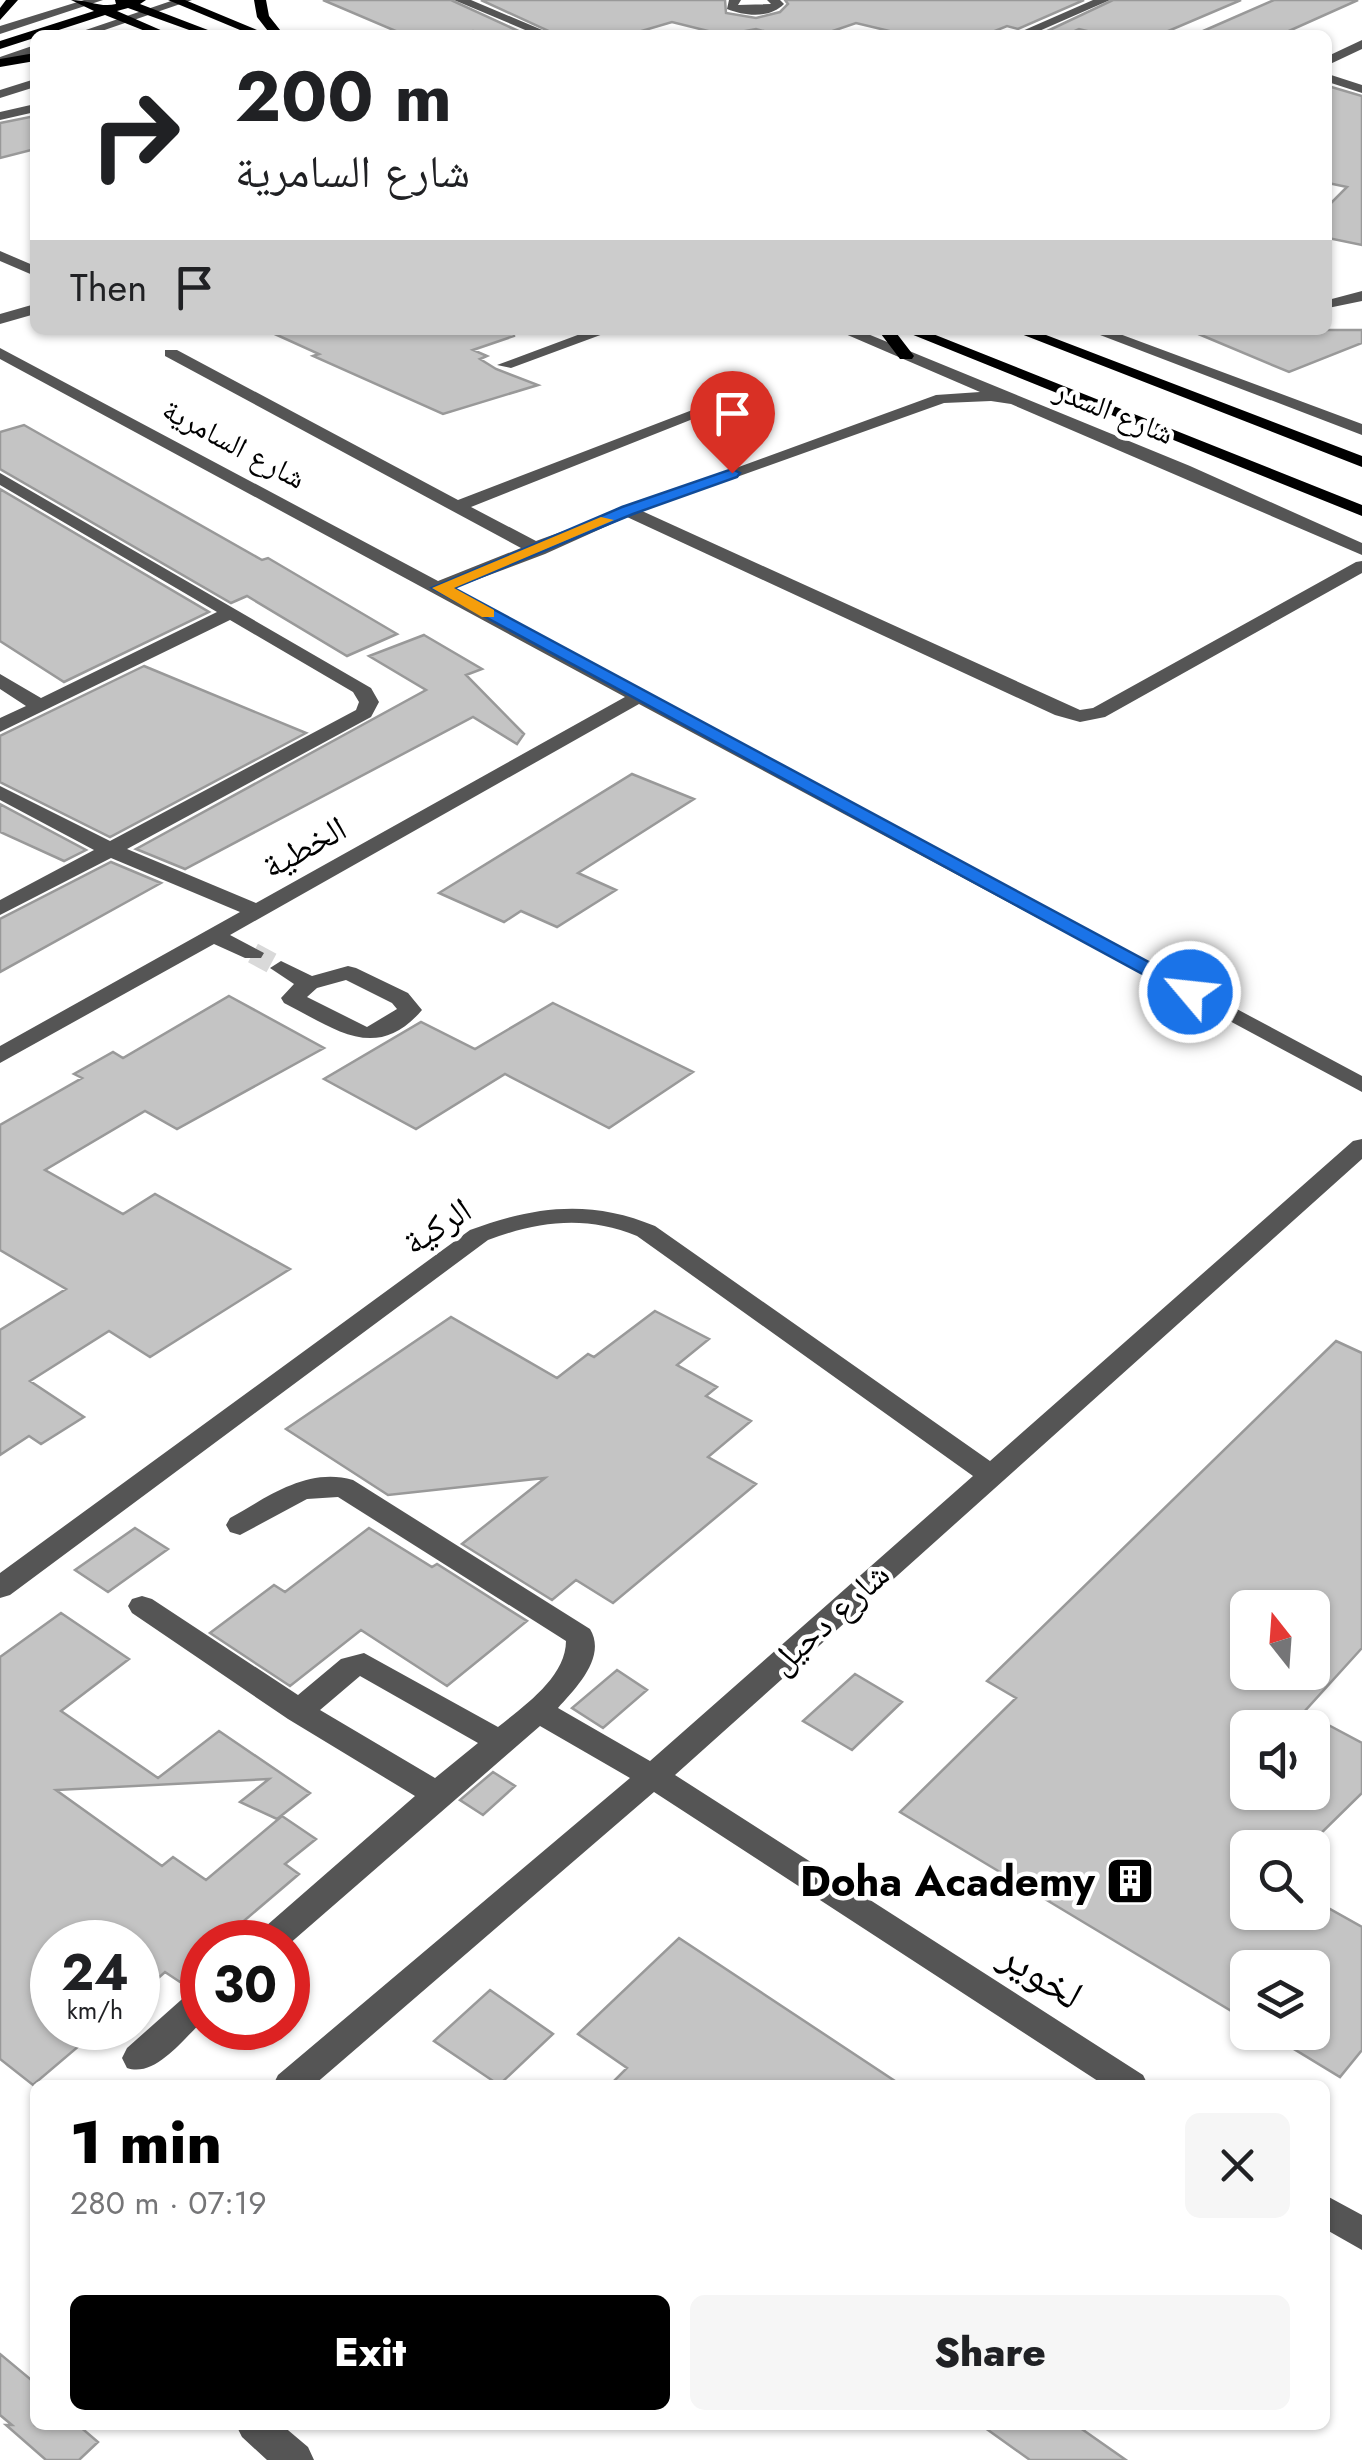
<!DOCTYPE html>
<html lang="en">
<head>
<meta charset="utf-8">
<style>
  :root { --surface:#fff; --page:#f6f6f6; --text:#202124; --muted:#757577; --accent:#000 }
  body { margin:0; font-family:Jost,"Noto Naskh Arabic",sans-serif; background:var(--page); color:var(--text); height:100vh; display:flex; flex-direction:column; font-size:38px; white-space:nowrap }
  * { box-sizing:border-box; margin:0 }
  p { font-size:32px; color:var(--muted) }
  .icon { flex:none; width:55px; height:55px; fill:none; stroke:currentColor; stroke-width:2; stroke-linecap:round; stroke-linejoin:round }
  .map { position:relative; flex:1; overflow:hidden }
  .sheet { position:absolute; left:30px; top:2080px; width:1300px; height:350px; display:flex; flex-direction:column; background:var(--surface); border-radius:15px; box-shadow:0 2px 8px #0004 }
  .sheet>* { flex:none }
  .banner { position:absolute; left:30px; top:30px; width:1302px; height:305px; border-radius:15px; box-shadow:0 2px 8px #0004; background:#fff; color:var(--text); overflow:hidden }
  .needle { width:65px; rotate:343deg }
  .controls { position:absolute; left:1230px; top:1590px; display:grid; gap:20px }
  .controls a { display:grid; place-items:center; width:100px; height:100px; border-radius:15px; background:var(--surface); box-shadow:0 2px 8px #0004; font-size:50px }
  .speed { position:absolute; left:30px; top:1920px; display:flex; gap:20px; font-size:50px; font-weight:700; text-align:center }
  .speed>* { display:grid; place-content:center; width:130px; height:130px; border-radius:50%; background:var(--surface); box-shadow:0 2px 8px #0004; line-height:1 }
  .speed small { font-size:25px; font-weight:400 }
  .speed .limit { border:15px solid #d22; background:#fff; color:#111 }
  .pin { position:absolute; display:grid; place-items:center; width:85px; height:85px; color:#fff; margin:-102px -42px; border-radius:50% 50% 50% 0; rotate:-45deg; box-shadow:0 0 10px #0007 }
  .pin .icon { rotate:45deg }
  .me { position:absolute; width:110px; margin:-55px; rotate:298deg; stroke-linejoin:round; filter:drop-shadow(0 0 8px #0008) }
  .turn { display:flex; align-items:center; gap:35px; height:210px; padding:0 40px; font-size:45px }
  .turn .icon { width:130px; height:130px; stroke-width:2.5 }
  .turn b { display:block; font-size:70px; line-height:85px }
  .then { display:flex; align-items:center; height:95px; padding:0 40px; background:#0003; gap:20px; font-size:38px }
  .round { display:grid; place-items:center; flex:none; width:105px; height:105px; border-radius:15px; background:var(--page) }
  .overview { display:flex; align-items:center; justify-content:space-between; height:170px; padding:0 40px }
  h1 { font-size:60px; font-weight:800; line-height:75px; color:var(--accent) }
  .primary-button { display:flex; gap:20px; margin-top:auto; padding:20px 40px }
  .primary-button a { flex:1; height:115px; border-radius:15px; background:var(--accent); color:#fff; font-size:40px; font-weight:800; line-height:115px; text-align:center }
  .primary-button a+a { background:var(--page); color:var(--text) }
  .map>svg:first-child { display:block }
  .building { fill:#c4c4c4; stroke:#999; stroke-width:2.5; fill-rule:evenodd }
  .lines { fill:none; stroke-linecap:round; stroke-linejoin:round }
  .minor-tunnel { stroke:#d9d9d9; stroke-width:21; stroke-dasharray:21 11; stroke-linecap:butt }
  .minor { fill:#555; fill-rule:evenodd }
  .major { fill:#000; fill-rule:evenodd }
  .route { fill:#1a73e8; stroke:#114b97; stroke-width:2.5 }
  .slow { fill:#f59e0b }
  .labels { text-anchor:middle; stroke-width:9; stroke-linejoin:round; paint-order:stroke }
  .far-street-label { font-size:30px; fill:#000; stroke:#fff }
  .street-label { font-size:35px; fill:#000; stroke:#fff }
  .near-poi-label { font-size:42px; font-weight:bold; fill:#000; stroke:#fff; text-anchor:end }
  .near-street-label { font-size:42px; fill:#000; stroke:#fff }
</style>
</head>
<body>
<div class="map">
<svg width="1362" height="2460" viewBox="0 0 1362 2460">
  <rect width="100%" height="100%" fill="#fff"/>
  <path class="building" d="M323 0H451L527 35H484L473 31 457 35H405Z
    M481 0H725L726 13 756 18 780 12 788 4 785 0H1084L1018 29 1007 26 985 35H906L856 23 821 35H778L756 29 724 35 672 22 628 35H557Z
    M1113 0H1241L1159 35H1103L1079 29 1066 35 1041 34Z
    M1274 0H1358L1280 35H1194Z
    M1328 86 1362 96V245L1328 238V206L1347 187 1328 183Z
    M35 116V149L0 158V123Z
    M266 330H513L514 336 473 350 487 356 480 359 496 369 538 385 443 414 313 356 319 354Z
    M1189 330H1362V343L1289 372Z
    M24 425 262 560 268 558 397 634 347 656 247 596 231 603 0 469V432Z
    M0 489 209 612 64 682 0 641Z
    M424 635 482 669 466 675 524 734 517 744 473 717 185 869 136 849 426 690 369 656Z
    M144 666 306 733 110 837 0 782V736Z
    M632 774 694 799 578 873 616 890 557 927 521 911 504 922 439 893Z
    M0 804 86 850 64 861 0 832Z
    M111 862 161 883 0 972V919Z
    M229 996 324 1048 177 1129 145 1111 45 1170 123 1214 155 1194 290 1269 150 1357 109 1331 30 1381 84 1417 41 1444 29 1436 0 1455V1330L66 1289 0 1250V1125L82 1078 74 1074 113 1052 123 1058Z
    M553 1003 693 1072 609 1128 505 1074 416 1129 324 1079 421 1022 475 1049Z
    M655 1311 709 1339 677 1365 717 1387 706 1396 751 1421 708 1457 756 1484 613 1603 576 1580 552 1600 462 1544 545 1478 388 1495 286 1429 451 1317 557 1378 588 1354 594 1357Z
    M1336 1341 1362 1353V1648L1304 1712 1362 1743V1793L1306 1848H1248V1912H1312V1899L1362 1927V2050L1340 2077 1266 2032H1312V1968H1248V2021L900 1812 1016 1698 987 1681ZM1248 1608H1312V1672H1248ZM1248 1728H1312V1792H1248Z
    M135 1528 168 1549 108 1592 75 1570Z
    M369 1528 432 1567 437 1564 527 1621 447 1686 361 1630 290 1686 210 1633 274 1585 285 1592Z
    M61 1613 129 1659 61 1711 158 1778 219 1731 310 1793 277 1819 240 1802 269 1779 56 1790 162 1866 173 1857 206 1880 282 1816 316 1839 285 1864 299 1874 219 1942H202V1963L180 1982 165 1972 138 1996V1942H52V2028H100L33 2085 0 2059V1657Z
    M617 1670 647 1690 603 1728 572 1708Z
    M855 1674 902 1702 852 1750 803 1721Z
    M493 1772 515 1786 483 1815 460 1800Z
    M679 1938 901 2085H610L627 2068 578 2034Z
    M490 1990 553 2034 499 2085 434 2041Z
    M0 2354 35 2383V2425H78L98 2442 79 2460H46L6 2425H12L0 2415Z
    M981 2425H1076L1126 2460H1030Z"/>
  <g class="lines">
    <path class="minor-tunnel" d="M253 953 281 968"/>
    <path class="minor" d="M84 0H103L0 34V26Z
      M174 0H192L90 35H71Z
      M454 0H471L554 35H537Z
      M729 0H741L738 5 771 4 767 0H780L784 4C769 19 745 16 727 9Z
      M1093 0H1110L1030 35H1013Z
      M1362 40V49L1328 65V56Z
      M35 45V53L0 65V57Z
      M1328 74 1362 85V93L1328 82Z
      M35 79V87L0 98V90Z
      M35 104V112L0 120V112Z
      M0 251 35 266V276L0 261Z
      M1362 291V301L1328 308V300Z
      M35 304V314L0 324V314Z
      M591 330H614L511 368 497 365Z
      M836 330H858L1190 466 1362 543V555L1011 404 991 401 944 403 642 511 1080 710 1093 708 1356 562 1362 561V573L1105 717 1080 722 1055 715 627 517 545 554 452 589 1362 1076V1092L639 704 230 935 264 953 261 958H245L214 944 0 1063V1046L240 912 111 858 0 915V900L94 850 0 800V786L110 841 356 710 359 702 353 692 230 620 0 732V718L26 706 0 689V674L41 698 217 612 0 485V473L371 688 379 702 371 717 127 849 256 903 625 697 0 359V348L438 581 521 548 165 356V350H177L458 500 747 389 761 392 471 507 536 541 936 395 980 392Z
      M1087 330H1109L1362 424V435Z
      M281 961 312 976 348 966 356 968 408 993 422 1010C376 1064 334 1028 284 1003L281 998 294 984 270 968ZM346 980 392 1003 397 1009 367 1027 307 997 317 988Z
      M1362 1139V1159L675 1775 1143 2075 1148 2085H1104L654 1792 314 2085H273L278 2075 630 1778 540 1726 288 1945 253 1942 258 1933 415 1796 288 1719 132 1613 128 1606 132 1599 142 1596 152 1599 298 1695 341 1659 364 1653 498 1727C524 1706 566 1677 566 1641L338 1497 307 1499 240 1535 230 1532 226 1525 230 1518C268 1497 307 1467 353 1480L590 1629C607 1657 576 1688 558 1708L650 1761 973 1476 637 1236C586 1215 539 1221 488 1240L10 1595 0 1598V1573L470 1230C534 1206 591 1199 655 1226L990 1461 1353 1141ZM360 1676 478 1743 435 1778 320 1710Z
      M202 1988V2022C183 2039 155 2078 127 2068L122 2058 127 2048 190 1992Z
      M1325 2195 1362 2215V2250L1325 2229Z
      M236 2425H282L308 2447 314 2460H267L242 2437Z"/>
    <path class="major" d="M6 0H18L0 20V8Z
      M71 0C87 0 102 8 116 4L115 0H146L140 4 221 35H203L128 8 117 11 172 35H155L105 15 0 49V41L94 11Z
      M168 0H185L269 35H252Z
      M254 0H266L269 16 284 35H271L257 17Z
      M35 53V61L0 67V59Z
      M878 330H894L914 356 912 359H900Z
      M901 330H923L1362 505V516Z
      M1011 330H1033L1362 456V467Z"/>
  </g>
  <path class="route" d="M732 469 740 473 737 477 633 514 454 588 1197 988V996H1183L432 588 622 507Z"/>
  <path class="slow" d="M601 517 614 520 454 588 494 610V617H482L432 588Z"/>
  <defs>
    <g id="building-square" transform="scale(2.5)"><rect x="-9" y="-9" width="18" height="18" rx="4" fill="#000" stroke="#fff"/><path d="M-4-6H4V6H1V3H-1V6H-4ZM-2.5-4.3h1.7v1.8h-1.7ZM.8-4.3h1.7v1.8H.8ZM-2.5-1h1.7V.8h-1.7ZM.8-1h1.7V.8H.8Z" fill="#fff"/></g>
  </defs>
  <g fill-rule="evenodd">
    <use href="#building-square" x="1130" y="1881"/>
  </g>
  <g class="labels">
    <g class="far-street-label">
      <text transform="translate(1114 412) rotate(22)" y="10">شارع السدر</text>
      <text transform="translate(234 444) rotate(28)" y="10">شارع السامرية</text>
    </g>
    <g class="street-label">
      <text transform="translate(304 847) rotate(-29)" y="12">الخطية</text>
      <text transform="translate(437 1226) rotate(-33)" y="12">الركية</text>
      <text transform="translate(829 1618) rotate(-42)" y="12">شارع دحيل</text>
    </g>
    <g class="near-poi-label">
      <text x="1095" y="1896">Doha Academy</text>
    </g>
    <g class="near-street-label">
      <text transform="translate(1042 1974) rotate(33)" y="15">لخوير</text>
    </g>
  </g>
</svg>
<div class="controls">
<a><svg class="needle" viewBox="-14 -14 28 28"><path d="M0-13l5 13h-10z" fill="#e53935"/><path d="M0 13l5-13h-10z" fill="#757577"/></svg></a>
<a><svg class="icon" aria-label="sound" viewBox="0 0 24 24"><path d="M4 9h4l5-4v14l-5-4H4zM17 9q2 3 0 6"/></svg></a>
<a><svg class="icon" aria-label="search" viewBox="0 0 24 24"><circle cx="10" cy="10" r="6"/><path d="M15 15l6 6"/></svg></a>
<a><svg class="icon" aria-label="layers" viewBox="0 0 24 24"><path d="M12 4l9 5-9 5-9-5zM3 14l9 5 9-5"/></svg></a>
</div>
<div class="speed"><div>24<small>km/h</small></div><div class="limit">30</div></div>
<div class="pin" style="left:732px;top:473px;background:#d93025"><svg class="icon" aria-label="arrive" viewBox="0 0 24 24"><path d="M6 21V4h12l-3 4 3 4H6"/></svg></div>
<svg class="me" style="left:1190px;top:992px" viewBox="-20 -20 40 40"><circle r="17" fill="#1a73e8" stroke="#fff" stroke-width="3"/><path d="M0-11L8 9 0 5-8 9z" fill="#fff"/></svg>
<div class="banner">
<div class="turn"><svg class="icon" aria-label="right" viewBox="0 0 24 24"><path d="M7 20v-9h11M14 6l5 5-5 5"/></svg><div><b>200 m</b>شارع السامرية</div></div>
<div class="then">Then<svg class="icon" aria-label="arrive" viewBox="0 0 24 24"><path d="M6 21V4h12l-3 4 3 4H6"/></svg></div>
</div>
<section class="sheet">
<div class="overview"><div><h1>1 min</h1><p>280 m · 07:19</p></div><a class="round"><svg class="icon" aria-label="close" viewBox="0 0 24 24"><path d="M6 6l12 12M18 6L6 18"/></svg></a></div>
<div class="primary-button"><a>Exit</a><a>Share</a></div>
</section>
</div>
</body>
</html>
